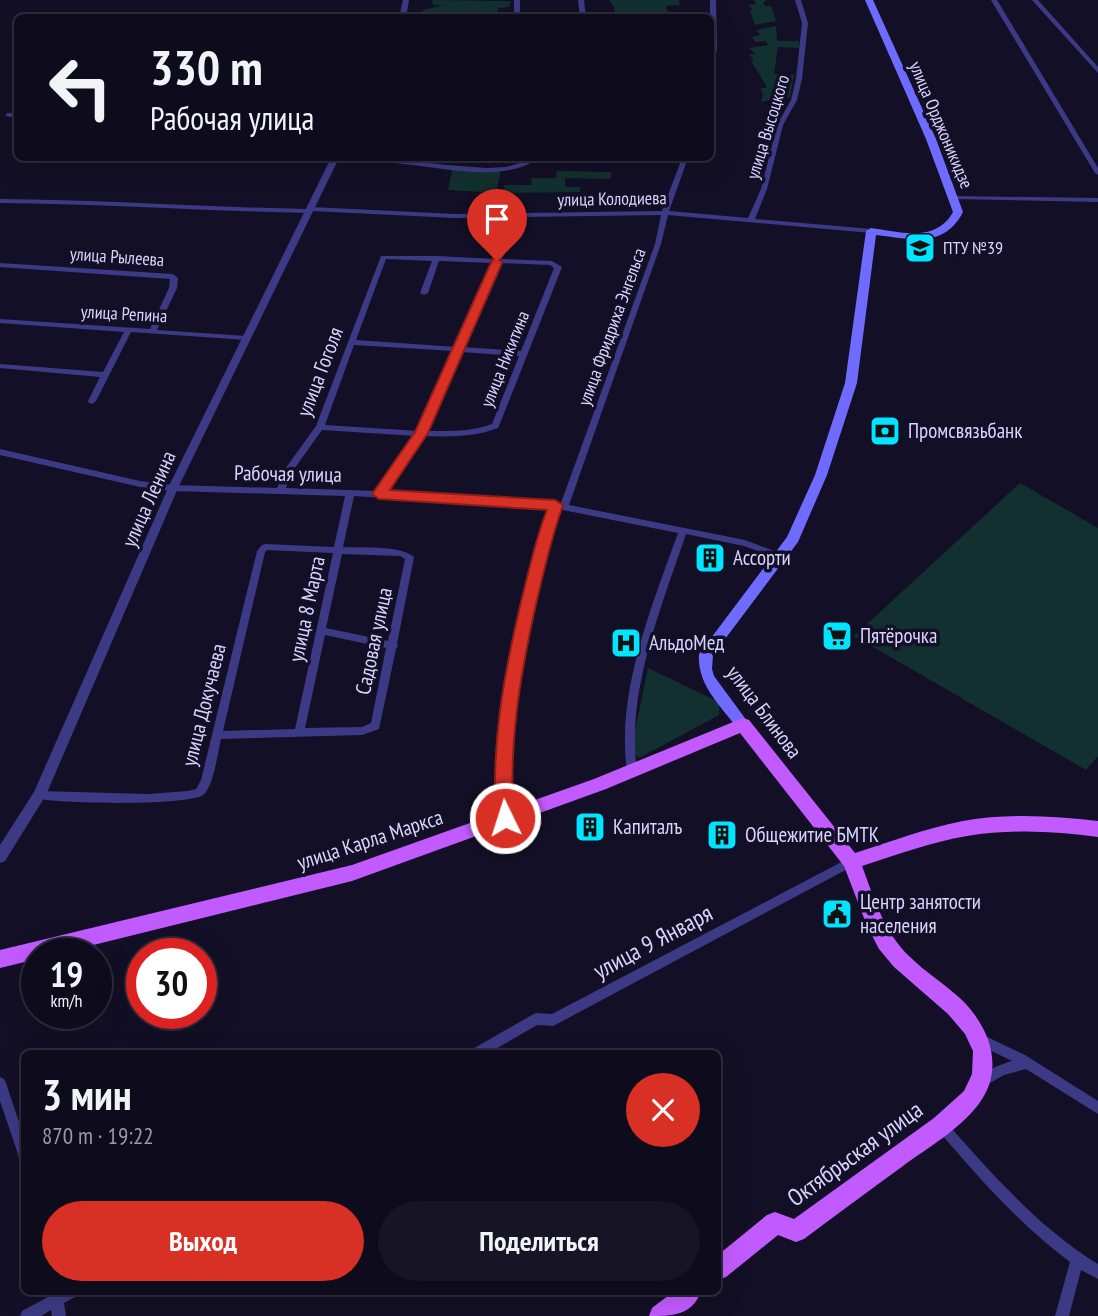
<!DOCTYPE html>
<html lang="ru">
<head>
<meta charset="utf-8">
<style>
  :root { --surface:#0e0b1c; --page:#171425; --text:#f1f3f6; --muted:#9b9ba3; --line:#2e2b3b; --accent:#d93025 }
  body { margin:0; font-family:"PT Sans Narrow",sans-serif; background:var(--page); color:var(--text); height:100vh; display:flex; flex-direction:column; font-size:26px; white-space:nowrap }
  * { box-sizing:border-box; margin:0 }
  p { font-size:23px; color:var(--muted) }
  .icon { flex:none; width:38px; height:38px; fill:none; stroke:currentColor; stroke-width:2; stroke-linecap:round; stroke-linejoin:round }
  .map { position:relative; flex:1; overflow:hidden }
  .sheet { position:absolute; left:21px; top:1050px; width:700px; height:245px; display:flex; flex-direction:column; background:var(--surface); border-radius:10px; box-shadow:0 7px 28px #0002,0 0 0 2px var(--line) }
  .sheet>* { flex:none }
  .hud { position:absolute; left:14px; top:14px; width:700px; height:147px; border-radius:10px; box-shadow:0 7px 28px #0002,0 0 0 2px var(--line); background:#0e0b1c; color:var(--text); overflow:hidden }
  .speed { position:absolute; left:21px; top:938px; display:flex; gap:14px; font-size:35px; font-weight:700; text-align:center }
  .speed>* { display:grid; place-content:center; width:91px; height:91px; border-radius:50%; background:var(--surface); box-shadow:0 7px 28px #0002,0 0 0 2px var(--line); line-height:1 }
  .speed small { font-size:18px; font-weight:400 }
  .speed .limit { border:10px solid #d22; background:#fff; color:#111 }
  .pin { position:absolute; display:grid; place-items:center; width:60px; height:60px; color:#fff; margin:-72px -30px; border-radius:50% 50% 50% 0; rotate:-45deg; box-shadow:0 0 7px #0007 }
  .pin .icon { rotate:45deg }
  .me { position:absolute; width:77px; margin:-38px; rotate:356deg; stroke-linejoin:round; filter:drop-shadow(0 0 5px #0008) }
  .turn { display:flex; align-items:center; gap:24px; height:147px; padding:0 21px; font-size:32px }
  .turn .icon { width:91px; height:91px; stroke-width:2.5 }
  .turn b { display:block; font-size:49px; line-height:60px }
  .round { display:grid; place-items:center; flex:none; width:74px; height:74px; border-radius:37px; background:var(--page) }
  .headline { display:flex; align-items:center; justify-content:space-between; height:119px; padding:0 21px }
  h1 { font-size:42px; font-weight:600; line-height:52px }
  .cta { display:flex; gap:14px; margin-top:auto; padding:14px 21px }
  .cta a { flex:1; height:80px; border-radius:42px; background:var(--accent); color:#fff; font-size:28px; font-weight:600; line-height:80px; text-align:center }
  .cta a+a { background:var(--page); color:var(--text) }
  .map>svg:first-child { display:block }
  .green { fill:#12302f }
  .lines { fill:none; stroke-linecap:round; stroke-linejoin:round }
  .minor { fill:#3d3a85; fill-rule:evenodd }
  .tertiary { fill:#3d3a85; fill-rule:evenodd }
  .secondary { fill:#6f6bff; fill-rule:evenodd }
  .primary { fill:#c25bff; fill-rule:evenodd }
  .route { fill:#d93025; stroke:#8d1f18; stroke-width:2 }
  .labels { text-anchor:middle; stroke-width:7; stroke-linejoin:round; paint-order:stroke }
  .far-street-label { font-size:18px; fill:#d9d4ff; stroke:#130f26 }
  .far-poi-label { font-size:18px; fill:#d9d4ff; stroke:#130f26; text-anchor:start }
  .street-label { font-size:21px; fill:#d9d4ff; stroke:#130f26 }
  .poi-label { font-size:21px; fill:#d9d4ff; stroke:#130f26; text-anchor:start }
  .near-street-label { font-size:24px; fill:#d9d4ff; stroke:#130f26 }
</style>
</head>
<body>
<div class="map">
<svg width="1098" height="1316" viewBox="0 0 1098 1316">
  <rect width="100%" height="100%" fill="#130f26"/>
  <path class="green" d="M432 0 511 1 509 7 498 8V16L434 18 439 15H423V10L444 5H433Z
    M609 0H679L680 5 666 6 670 17H679H615L614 7Z
    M754 0H767L763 3 765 6H771L776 21 755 25 750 11 753 10 748 5 756 4Z
    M776 26 777 41H799V48L778 47 774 74 794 75 790 97 761 102 763 94 760 89 767 87 751 61 754 60 749 55 755 54 749 48 768 45 766 41 755 42 752 37 761 35 756 30Z
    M452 170H501L496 193 448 190Z
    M557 171 611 172V179L565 178V187H580V192L504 193V185H532L531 178H556Z
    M1020 483 1098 528V756L1086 770 854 636Z
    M648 668 719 702V715L639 758 631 750Z"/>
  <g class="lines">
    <path class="minor" d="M514 0H520V18H514Z
      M578 0H584L586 18H580Z
      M710 0H716L717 49 713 65 710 67Z
      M795 0H801L808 23 802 79 797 100 783 125 767 189 755 219 871 229 874 231 871 233 668 215 661 244 569 505 745 540 785 555 786 557 782 560 744 546 686 534C664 599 633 676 635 745 635 754 636 763 637 772L636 775 632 776 628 775 627 772C626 763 625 754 625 745 623 676 655 597 678 533L558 509C547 539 540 570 532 601 515 674 504 743 510 818L509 821 505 823 501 821 500 818C493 743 506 674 523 601 531 569 538 538 550 508L354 496 343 547C362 548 400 545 414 557L397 644 398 646 396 649 379 729 362 735 221 739C218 752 213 788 203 795 188 806 56 804 35 798L34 795 35 792 39 791 148 794 188 791 196 789 201 780 257 551 262 545 265 544 334 547 345 496 173 491 140 487 0 455V449L140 481 173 485 277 488 285 469 316 426 381 256H437L495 259 516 217 455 218 312 211 309 213C206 211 103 204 0 203V199C102 200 204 207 307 209L310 207 455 214 662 211 682 158H688L669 211 748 218 761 189 777 125 791 100 796 79 802 23ZM661 215 655 244 561 503 385 491 424 436C449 437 474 437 498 428L499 426 562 267 552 261 502 259 523 217ZM386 259 432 261 420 293 424 295 428 293 439 261 493 263 456 347 356 340ZM500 263 550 265 554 268 521 351 463 347ZM354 345 454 351 419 431 325 425ZM461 352 519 356 492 424C471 432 449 431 427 431ZM322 430 416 436 377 491 286 488 292 472ZM267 550 333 553 295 729 223 731 265 552ZM342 554 400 556 405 559 388 641 326 628ZM325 635 386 648 371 723 362 727 305 728Z
      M991 0H997L1098 168V175L1095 173Z
      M1032 0H1038L1098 67V73Z
      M8 113 18 114V118L6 116V114Z
      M332 158 394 159 447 165 487 168 506 167 520 163 532 158H539C501 185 438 166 394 163 374 161 354 163 334 161L332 160Z
      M954 196 1098 198V202L952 199 951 198Z
      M0 263 173 274 178 278 177 288 157 330 247 336 251 338 247 340 131 332 96 401 92 404 89 403 88 401 100 377 0 368V364L103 372 124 332 0 323V319L150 329 169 288 170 279 0 267Z
      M851 857 855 859 856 862 855 865 557 1024 553 1026 537 1025 487 1054H469L471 1050 532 1015 536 1013 552 1014Z
      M979 1033 1025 1055 1098 1101V1114L1026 1069 1004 1075 981 1088 977 1086 975 1082C982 1071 999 1065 1012 1061L975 1043 973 1039 975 1035Z
      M0 1077 4 1079 6 1083 24 1137V1160L19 1159 18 1154 0 1101Z
      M941 1119 945 1121C991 1173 1038 1227 1098 1264V1279L1081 1270 1069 1316H1055L1070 1262C1019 1224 978 1177 937 1129L935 1125 937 1121Z
      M57 1292H77L75 1297 64 1303 66 1316H52L51 1310 41 1316H20L22 1311Z"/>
    <path class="tertiary" d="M403 0H409L406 18H399Z
      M331 158H339L178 488 46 795 5 861 0 863V845L34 792 168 488Z"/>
    <path class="secondary" d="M865 0H873L936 139 963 212C944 249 910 239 876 235L857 383 827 475 798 542 713 655 712 669 714 676 750 725 748 729H738C720 705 697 685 699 654L787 537 815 475 845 383 866 231 871 228C900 232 936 243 953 212L926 139Z"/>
    <path class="primary" d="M743 718 749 720 855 853C890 842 926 828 963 821 1008 813 1054 816 1098 821V837C1055 831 1010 829 967 836 931 842 896 855 862 866 874 898 884 932 909 956 925 972 945 984 962 1000 991 1029 1005 1070 978 1105 959 1130 927 1148 903 1166 870 1190 837 1214 804 1239L796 1242 778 1235 726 1277 718 1280V1255L767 1215 775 1212 794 1219 934 1118 964 1091 972 1074 973 1051 965 1034 948 1014 894 967 879 949 867 926 844 866 740 733 606 789 352 881 57 954H37V959L0 968V950L352 865 594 779Z
      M673 1292H701C691 1316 672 1316 649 1316L652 1308Z"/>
  </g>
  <path class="route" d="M493 258 503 261 428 433 390 490 555 500 563 505C551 538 544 571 536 604 520 676 508 745 514 818L511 824 505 826 498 824 496 818C491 744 504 674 521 602 529 571 535 540 547 510L379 499 372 494 415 432Z"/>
  <defs>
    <g id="university-square" transform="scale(1.575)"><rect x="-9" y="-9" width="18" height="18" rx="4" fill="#00e5ff" stroke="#130f26"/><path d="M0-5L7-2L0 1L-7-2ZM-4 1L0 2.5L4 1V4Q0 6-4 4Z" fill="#111"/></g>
    <g id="bank-square" transform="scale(1.575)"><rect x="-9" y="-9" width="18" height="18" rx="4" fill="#00e5ff" stroke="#130f26"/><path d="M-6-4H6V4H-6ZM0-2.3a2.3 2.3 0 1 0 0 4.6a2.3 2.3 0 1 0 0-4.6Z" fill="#111"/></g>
    <g id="building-square" transform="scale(1.575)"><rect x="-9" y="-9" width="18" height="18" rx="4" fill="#00e5ff" stroke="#130f26"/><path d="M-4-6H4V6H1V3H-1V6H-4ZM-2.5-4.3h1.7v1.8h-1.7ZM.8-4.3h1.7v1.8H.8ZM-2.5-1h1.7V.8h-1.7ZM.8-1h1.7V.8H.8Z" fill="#111"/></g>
    <g id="supermarket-square" transform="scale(1.575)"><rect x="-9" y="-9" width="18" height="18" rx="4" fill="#00e5ff" stroke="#130f26"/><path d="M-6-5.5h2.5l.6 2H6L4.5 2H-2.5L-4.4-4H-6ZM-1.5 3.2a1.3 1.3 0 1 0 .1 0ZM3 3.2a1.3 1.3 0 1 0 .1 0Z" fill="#111"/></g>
    <g id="hospital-square" transform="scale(1.575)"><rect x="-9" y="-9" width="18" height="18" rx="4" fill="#00e5ff" stroke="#130f26"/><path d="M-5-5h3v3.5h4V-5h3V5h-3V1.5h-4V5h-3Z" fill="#111"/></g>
    <g id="civic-square" transform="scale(1.575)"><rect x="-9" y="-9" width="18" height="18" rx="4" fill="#00e5ff" stroke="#130f26"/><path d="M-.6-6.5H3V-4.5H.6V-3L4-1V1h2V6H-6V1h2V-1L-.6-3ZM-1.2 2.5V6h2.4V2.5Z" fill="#111"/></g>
  </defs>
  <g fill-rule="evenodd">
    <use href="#university-square" x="920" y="248"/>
    <use href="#bank-square" x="885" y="431"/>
    <use href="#building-square" x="710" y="558"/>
    <use href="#supermarket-square" x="837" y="636"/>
    <use href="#hospital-square" x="626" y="643"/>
    <use href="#building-square" x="590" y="827"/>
    <use href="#building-square" x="722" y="835"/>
    <use href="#civic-square" x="837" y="914"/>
  </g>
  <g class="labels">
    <g class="far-street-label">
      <text transform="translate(941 125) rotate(67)" y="6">улица Орджоникидзе</text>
      <text transform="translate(768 127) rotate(-73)" y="6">улица Высоцкого</text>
      <text transform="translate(612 199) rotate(-1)" y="6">улица Колодиева</text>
      <text transform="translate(117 257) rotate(4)" y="6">улица Рылеева</text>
      <text transform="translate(124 314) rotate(3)" y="6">улица Репина</text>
      <text transform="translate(612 327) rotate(-70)" y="6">улица Фридриха Энгельса</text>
      <text transform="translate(505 359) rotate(-68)" y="6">улица Никитина</text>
    </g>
    <g class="far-poi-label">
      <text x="943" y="254">ПТУ №39</text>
    </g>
    <g class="street-label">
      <text transform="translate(320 372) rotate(-69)" y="7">улица Гоголя</text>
      <text transform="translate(288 474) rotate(1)" y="7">Рабочая улица</text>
      <text transform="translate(149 499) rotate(-66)" y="7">улица Ленина</text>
      <text transform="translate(307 609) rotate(-78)" y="7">улица 8 Марта</text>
      <text transform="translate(374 641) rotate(-78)" y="7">Садовая улица</text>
      <text transform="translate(204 705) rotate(-76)" y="7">улица Докучаева</text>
      <text transform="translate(764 712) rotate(53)" y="7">улица Блинова</text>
      <text transform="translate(370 840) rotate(-18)" y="7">улица Карла Маркса</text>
    </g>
    <g class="poi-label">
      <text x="908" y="438">Промсвязьбанк</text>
      <text x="733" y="565">Ассорти</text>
      <text x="860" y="643">Пятёрочка</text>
      <text x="649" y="650">АльдоМед</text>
      <text x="613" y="834">Капиталъ</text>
      <text x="745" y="842">Общежитие БМТК</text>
      <text x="860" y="909">Центр занятости<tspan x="860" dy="24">населения</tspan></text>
    </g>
    <g class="near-street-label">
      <text transform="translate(653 942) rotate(-28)" y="8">улица 9 Января</text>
      <text transform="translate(855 1154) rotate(-36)" y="8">Октябрьская улица</text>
    </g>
  </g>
</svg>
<div class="speed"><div>19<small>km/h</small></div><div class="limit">30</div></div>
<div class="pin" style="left:497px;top:261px;background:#d93025"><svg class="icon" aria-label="arrive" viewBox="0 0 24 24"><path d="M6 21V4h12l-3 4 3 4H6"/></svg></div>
<svg class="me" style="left:505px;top:818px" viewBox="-20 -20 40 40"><circle r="17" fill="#d93025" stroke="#fff" stroke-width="3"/><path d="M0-11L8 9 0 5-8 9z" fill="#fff"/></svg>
<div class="hud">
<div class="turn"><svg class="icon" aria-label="left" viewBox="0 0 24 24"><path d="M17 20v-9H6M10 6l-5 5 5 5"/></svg><div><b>330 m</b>Рабочая улица</div></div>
</div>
<section class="sheet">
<div class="headline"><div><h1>3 мин</h1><p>870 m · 19:22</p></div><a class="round" style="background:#d93025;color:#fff"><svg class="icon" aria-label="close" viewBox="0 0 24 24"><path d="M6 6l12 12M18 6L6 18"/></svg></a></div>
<div class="cta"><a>Выход</a><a>Поделиться</a></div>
</section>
</div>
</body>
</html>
